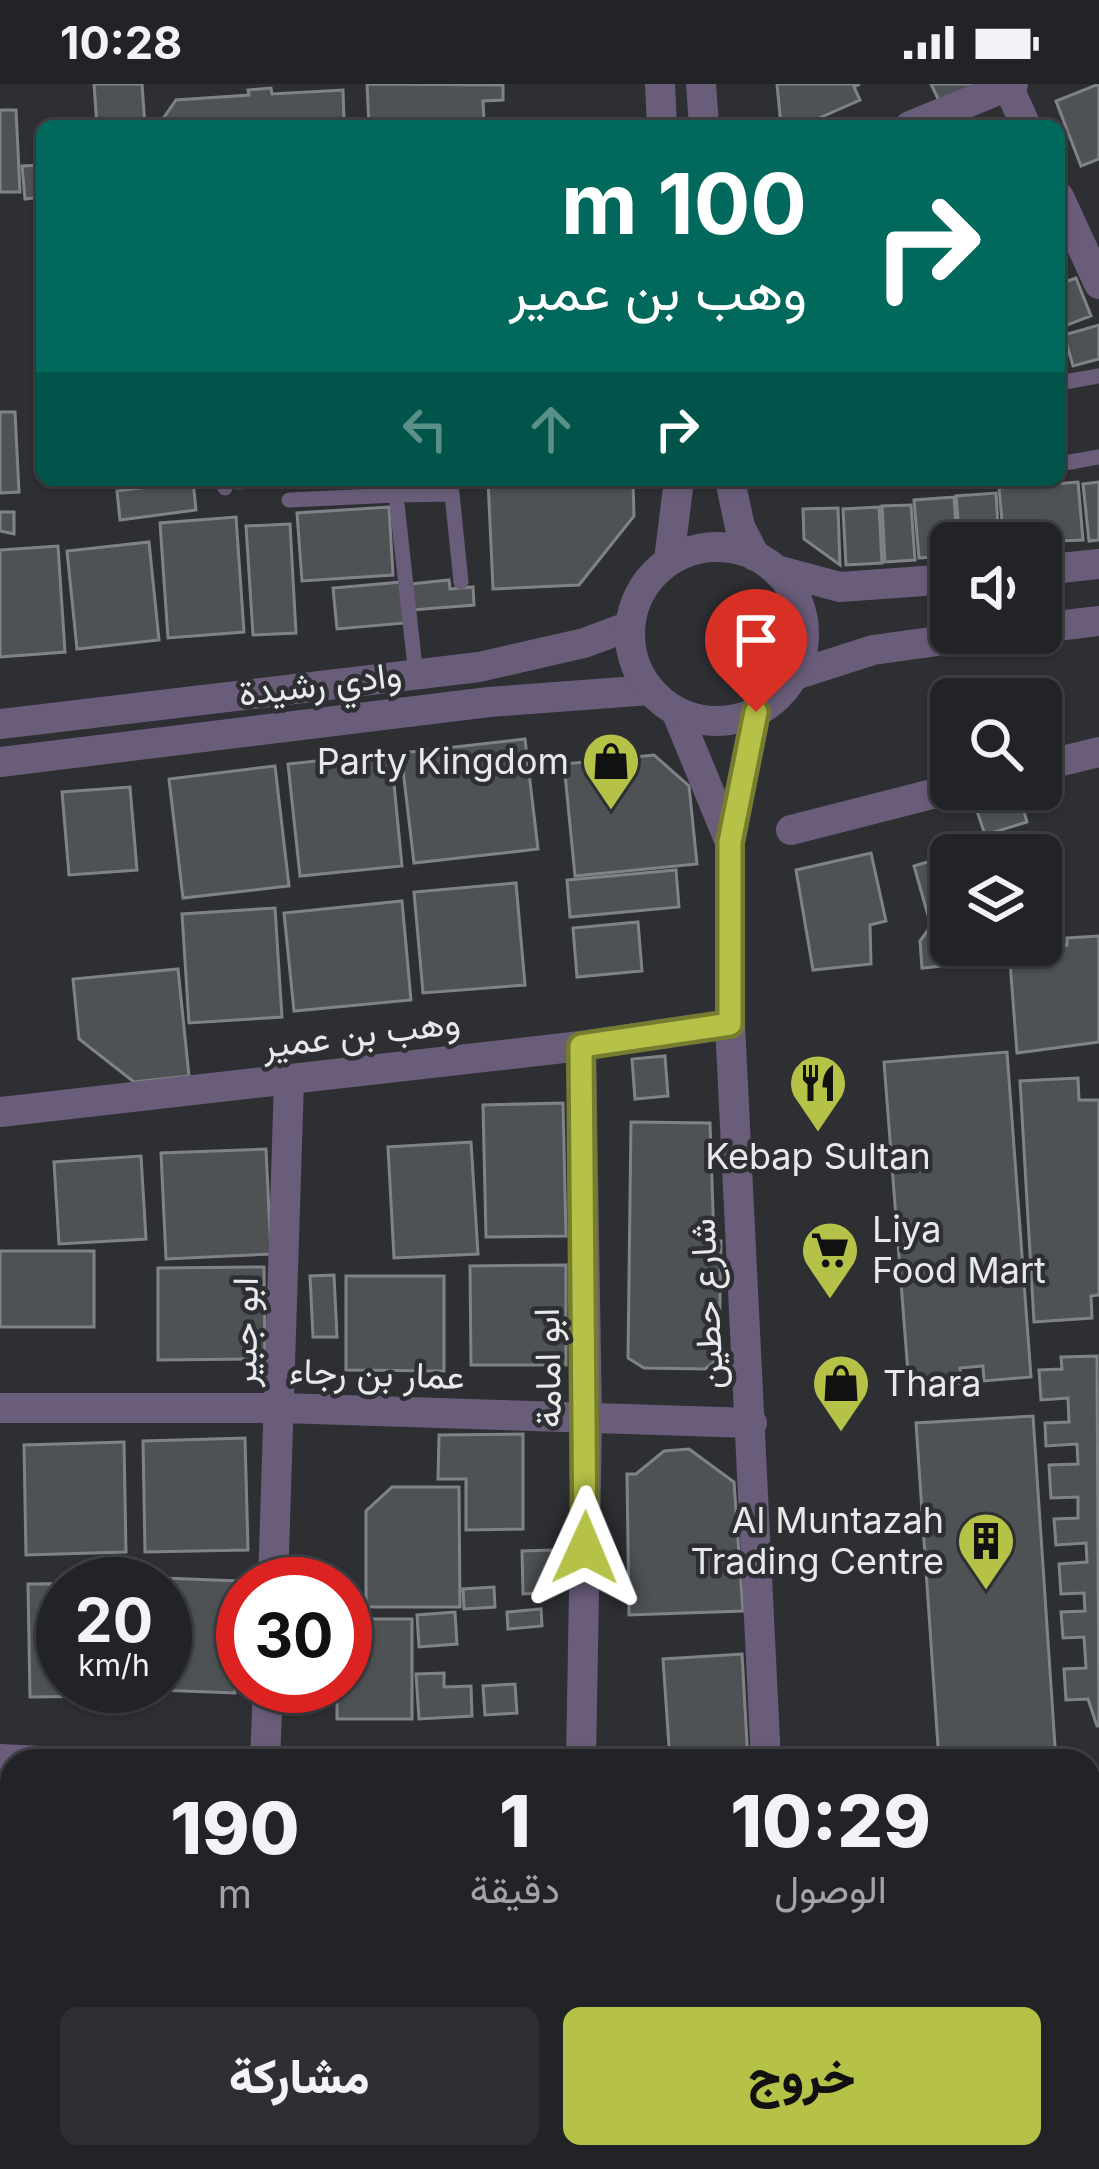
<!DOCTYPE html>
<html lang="ar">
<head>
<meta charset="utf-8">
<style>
  :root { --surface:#222326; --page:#2e2f32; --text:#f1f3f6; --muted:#a2a4a7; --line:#3f4043; --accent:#b6c148 }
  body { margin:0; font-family:Inter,Vazirmatn,sans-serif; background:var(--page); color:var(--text); direction:rtl; height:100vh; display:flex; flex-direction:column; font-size:45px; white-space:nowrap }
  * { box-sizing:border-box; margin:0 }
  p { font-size:39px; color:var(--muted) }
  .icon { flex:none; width:66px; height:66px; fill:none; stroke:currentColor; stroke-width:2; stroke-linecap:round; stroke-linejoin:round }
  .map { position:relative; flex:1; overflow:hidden; direction:ltr }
  .side { position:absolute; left:0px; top:1665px; width:1101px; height:420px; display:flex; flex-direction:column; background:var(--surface); border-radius:36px 36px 0 0; box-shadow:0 3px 9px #0004,0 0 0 3px var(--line); direction:rtl }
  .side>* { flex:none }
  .banner { position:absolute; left:36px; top:36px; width:1029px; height:366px; border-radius:18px; box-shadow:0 3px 9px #0004,0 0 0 3px var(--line); direction:rtl; background:#00695c; color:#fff; overflow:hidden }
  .controls { position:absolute; left:930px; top:438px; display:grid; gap:24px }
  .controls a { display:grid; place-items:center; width:132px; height:132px; border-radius:18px; background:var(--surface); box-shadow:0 3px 9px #0004,0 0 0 3px var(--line); font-size:60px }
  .speed { position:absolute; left:36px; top:1473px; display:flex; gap:24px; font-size:60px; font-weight:700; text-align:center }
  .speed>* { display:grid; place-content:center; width:156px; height:156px; border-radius:50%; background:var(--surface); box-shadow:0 3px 9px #0004,0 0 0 3px var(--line); line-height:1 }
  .speed small { font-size:30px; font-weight:400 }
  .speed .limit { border:18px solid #d22; background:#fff; color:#111 }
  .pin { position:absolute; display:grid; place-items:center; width:102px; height:102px; color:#fff; margin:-123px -51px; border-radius:50% 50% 50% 0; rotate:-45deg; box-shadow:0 0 12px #0007 }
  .pin .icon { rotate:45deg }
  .me { position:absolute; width:132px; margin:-66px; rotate:1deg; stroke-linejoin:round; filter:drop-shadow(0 0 9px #0008) }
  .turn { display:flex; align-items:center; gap:42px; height:252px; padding:0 60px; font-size:54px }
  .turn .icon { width:156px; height:156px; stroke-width:2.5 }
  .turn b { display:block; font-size:84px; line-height:102px }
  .lanes { display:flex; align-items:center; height:114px; padding:0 60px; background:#0003; justify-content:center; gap:60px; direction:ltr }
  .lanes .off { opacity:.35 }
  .eta { display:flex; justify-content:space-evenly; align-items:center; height:204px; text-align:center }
  .eta b { font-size:72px; font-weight:800; line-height:84px }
  .primary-button { display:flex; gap:24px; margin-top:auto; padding:24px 60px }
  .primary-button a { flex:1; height:138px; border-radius:18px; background:var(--accent); color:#111; font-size:48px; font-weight:800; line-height:138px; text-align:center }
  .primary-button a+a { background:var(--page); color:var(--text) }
  .status { display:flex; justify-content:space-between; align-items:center; height:84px; padding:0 60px; background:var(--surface); direction:ltr }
  .status svg { height:33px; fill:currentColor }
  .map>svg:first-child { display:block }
  .building { fill:#4e5255; stroke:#7f8387; stroke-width:3 }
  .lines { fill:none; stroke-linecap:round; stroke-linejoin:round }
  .service { stroke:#6a5d7a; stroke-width:15 }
  .minor { stroke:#6a5d7a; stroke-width:30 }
  .tertiary { stroke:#6a5d7a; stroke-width:30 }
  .route-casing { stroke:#767d2f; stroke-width:30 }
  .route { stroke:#b6c148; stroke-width:21 }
  .labels { text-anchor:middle; stroke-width:9; stroke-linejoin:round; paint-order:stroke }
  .street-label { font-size:36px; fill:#e8e9eb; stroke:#2e2f33 }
  .poi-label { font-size:36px; fill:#e8e9eb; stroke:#2e2f33; text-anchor:end }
</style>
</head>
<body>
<div class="status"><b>10:28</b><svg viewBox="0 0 49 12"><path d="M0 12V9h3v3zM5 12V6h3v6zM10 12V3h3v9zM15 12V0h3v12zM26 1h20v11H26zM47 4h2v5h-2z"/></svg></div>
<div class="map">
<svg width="1099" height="2085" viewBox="0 0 1099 2085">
  <rect width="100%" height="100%" fill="#2e2f33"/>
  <path class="building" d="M94 0H142L145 42H97Z
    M367 0 503 1V16L483 17 484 36 518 35V42H369Z
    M777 0H860L854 3 860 16 801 42H781Z
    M931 0H982L940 19Z
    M1099 0V75L1081 82 1056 17Z
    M271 4 272 10 343 6 344 36 355 35V42H158L176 16 249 11 248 6Z
    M0 26H16L20 108H0Z
    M42 81V113L25 115 22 82Z
    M1076 194 1091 232 1062 243 1059 200Z
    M1099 241V275L1073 282 1064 251Z
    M0 328H15L19 408 0 409Z
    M238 396H369L238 404Z
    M488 396H633L634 432 579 501 493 505Z
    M193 397 196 426 120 436 117 407Z
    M1078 398 1083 456 1004 459 999 404Z
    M1099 398V456L1089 457 1083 400Z
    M996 409 999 459H960L956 412Z
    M954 413 957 459H951V472L919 474 914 416Z
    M911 421 915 476 885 478 882 422Z
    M389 423 393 491 302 497 297 429Z
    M879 423 882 479 846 481 843 425Z
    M838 424 840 481 804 455 803 425Z
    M0 428H14V450L0 447Z
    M236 433 244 548 168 554 160 439Z
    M290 440 296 549 253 551 246 442Z
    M149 458 159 556 77 565 67 467Z
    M58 462 65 568 0 573V466Z
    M449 496 450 505 473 503 474 521 413 526 410 500Z
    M402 498 405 539 337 545 333 504Z
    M525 655 538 765 414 779 401 669Z
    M391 669 402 782 300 792 288 680Z
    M654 671 689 702 697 780 575 792 564 680Z
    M275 682 289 802 183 814 169 695Z
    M130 703 137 786 69 791 62 708Z
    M1020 714 1027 738 985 751 977 727Z
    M977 763 979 771H951V861H1004L1005 876 922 884 920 857 931 842 914 782Z
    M871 769 886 837 870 841 871 880 813 886 796 786Z
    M676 786 679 823 570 833 567 796Z
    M516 799 525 901 423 909 414 808Z
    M402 817 411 916 294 927 284 829Z
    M275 824 282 933 189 939 182 830Z
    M638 838 642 887 577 893 573 844Z
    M1099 852V958L1017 969 1009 865 1067 861V854Z
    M178 885 189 992 134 998 79 955 73 895Z
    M1007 968 1031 1293 984 1297 983 1282 960 1284 961 1299 909 1302 884 978Z
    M665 972 668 1012 635 1015 632 975Z
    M1078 994 1079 1016H1099V1211L1091 1212 1092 1234 1034 1238 1020 997Z
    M563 1019 566 1152 486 1153 483 1021Z
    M631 1038 710 1039 714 1157H721L719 1274 705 1285 644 1284 628 1274Z
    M471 1058 478 1170 394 1174 388 1063Z
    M266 1065 271 1170 166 1175 161 1069Z
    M141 1072 146 1155 59 1160 54 1078Z
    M0 1167H94V1243H0Z
    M566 1181V1281H471L470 1182Z
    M264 1183 265 1275 158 1276V1184Z
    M334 1191 337 1253H313L310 1192Z
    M346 1192H444V1287L346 1286Z
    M1097 1272 1099 1642H1097L1088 1615 1066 1616 1064 1585 1086 1584 1084 1553 1063 1554 1061 1528 1085 1527 1084 1509 1061 1510 1059 1480 1087 1478 1086 1459 1056 1461 1054 1435 1078 1434V1413L1051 1414 1049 1381 1078 1380 1077 1360 1046 1362 1045 1339 1069 1338 1068 1314 1041 1316 1039 1286 1062 1285 1061 1273Z
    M1033 1332 1056 1677H939L916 1339Z
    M523 1350V1445L466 1446V1395H438L439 1351Z
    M245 1354 248 1466 145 1468 143 1357Z
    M124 1358 126 1468 26 1471 24 1361Z
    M689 1365 734 1398 743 1527 629 1531 627 1390H636L664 1367Z
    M392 1403H459L460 1523H366V1427Z
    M552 1466 554 1508 523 1510 522 1467Z
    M136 1493 239 1497 235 1609 132 1605 165 1602V1500H136Z
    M125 1499 63 1500V1602H126V1612L30 1613 28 1500Z
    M494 1503 495 1523 464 1525 463 1505Z
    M541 1525 542 1542 508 1545 507 1528Z
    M455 1528 457 1560 419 1563 417 1531Z
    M345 1535H412V1635H337V1602H345Z
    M742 1570 748 1677H670L663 1575Z
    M444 1589V1603L471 1602 472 1632 419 1635 416 1590Z
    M515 1600 517 1629 485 1631 483 1602Z
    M1099 1735V1855L1089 1856V1736Z
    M1099 1856V1937L1089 1938V1857Z
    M1099 1937V2019L1089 2020V1938Z
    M0 1947H12V2047L0 2046Z
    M63 2073H145V2085H63Z
    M314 2073H394V2081L314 2079Z
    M444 2073H561V2085H444Z
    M659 2073H745V2085H659Z"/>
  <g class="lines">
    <path class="service" d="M1059 299 1099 292
      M1059 380 1099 373
      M225 396V404
      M452 410 461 498
      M289 416 396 411
      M416 592 396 411 452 410 451 396"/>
    <path class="minor" d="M1008 2 1026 42
      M910 42 1013 0
      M1059 113 1099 200
      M676 627 730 758
      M756 628 730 758V940L766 1677
      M0 640 479 583 584 559 630 542
      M0 678 489 618 650 606
      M1041 682 1099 668
      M791 746 952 705
      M0 1028 581 962 730 940
      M0 1324H281L752 1339
      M273 1500 289 997
      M0 1675 41 1677
      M265 1677 268 1602
      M581 1677 587 1336 581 962
      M1089 1699H1099
      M785 2073 786 2085
      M251 2085 252 2073
      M571 2085V2073"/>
    <path class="tertiary" d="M660 0 662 42
      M701 0 704 42
      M730 396 740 443 755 472
      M630 550a87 87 0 1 1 174 0a87 87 0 1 1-174 0Z
      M669 476 679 396
      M776 486 840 503 951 495
      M1041 486 1099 480
      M1041 544 1099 537
      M792 592 873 566 995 549"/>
  </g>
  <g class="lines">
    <g class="route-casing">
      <path id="route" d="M585 1464 581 962 730 940V758L756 628"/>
    </g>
    <use href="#route" class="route"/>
  </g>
  <defs>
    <g id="shop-pin" transform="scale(3)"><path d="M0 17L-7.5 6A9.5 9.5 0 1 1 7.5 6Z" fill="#b6c148" stroke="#2e2f33"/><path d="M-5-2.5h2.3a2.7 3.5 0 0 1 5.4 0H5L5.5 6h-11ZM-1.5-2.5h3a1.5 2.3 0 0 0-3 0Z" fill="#111"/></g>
    <g id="restaurant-pin" transform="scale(3)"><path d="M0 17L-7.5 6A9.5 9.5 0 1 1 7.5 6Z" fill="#b6c148" stroke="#2e2f33"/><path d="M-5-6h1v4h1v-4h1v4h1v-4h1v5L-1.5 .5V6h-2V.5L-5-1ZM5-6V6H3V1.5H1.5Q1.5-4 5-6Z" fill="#111"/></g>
    <g id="supermarket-pin" transform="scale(3)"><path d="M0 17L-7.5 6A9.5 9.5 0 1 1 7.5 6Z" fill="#b6c148" stroke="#2e2f33"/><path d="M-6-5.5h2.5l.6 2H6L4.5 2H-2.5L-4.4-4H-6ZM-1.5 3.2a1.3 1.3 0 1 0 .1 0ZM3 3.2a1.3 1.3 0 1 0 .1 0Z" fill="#111"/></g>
    <g id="building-pin" transform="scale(3)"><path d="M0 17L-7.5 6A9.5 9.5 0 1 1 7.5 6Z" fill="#b6c148" stroke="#2e2f33"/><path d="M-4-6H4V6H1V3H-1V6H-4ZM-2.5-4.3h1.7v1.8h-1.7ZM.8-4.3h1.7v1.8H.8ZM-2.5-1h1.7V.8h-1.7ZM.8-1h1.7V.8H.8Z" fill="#111"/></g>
  </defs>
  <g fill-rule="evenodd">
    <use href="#shop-pin" x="611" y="677"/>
    <use href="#restaurant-pin" x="818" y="999"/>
    <use href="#supermarket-pin" x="830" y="1166"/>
    <use href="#shop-pin" x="841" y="1299"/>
    <use href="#building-pin" x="986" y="1457"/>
  </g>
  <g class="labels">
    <g class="street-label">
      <text transform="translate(320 599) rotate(-7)" y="13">وادي رشيدة</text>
      <text transform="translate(361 949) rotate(-7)" y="13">وهب بن عمير</text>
      <text transform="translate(706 1220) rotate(-93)" y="13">شارع حطين</text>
      <text transform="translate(244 1248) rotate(-89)" y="13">ابو جبير</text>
      <text transform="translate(547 1284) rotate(-91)" y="13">ابو امامة</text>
      <text transform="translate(377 1289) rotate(2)" y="13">عمار بن رجاء</text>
    </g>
    <g class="poi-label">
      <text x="569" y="690">Party Kingdom</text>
      <text x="818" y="1085" text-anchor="middle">Kebap Sultan</text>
      <text x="872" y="1158" text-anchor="start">Liya<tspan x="872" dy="41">Food Mart</tspan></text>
      <text x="883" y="1312" text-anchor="start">Thara</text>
      <text x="944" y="1449">Al Muntazah<tspan x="944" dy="41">Trading Centre</tspan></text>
    </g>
  </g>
</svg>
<div class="controls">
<a><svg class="icon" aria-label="sound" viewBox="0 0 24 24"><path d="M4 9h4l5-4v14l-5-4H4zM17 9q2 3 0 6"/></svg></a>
<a><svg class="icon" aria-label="search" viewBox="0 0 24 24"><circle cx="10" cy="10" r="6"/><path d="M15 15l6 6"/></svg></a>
<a><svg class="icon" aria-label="layers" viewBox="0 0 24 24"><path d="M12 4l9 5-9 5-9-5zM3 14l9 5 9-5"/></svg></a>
</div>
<div class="speed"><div>20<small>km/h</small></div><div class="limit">30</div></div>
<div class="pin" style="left:756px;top:628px;background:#d93025"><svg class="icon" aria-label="arrive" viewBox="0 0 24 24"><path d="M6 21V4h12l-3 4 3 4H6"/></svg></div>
<svg class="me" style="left:585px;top:1464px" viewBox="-20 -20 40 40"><path d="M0-17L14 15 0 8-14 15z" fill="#b6c148" stroke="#fff" stroke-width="4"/></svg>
<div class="banner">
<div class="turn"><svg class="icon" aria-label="right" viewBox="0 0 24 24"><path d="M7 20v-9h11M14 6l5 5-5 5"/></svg><div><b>100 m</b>وهب بن عمير</div></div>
<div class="lanes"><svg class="icon off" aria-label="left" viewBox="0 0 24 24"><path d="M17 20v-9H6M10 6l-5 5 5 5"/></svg><svg class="icon off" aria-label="ahead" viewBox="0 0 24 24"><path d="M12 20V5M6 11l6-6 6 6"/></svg><svg class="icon" aria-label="right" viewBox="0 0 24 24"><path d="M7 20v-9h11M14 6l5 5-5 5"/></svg></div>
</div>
<section class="side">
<div class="eta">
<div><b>10:29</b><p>الوصول</p></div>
<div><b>1</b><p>دقيقة</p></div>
<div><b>190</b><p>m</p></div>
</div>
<div class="primary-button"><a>خروج</a><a>مشاركة</a></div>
</section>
</div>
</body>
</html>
